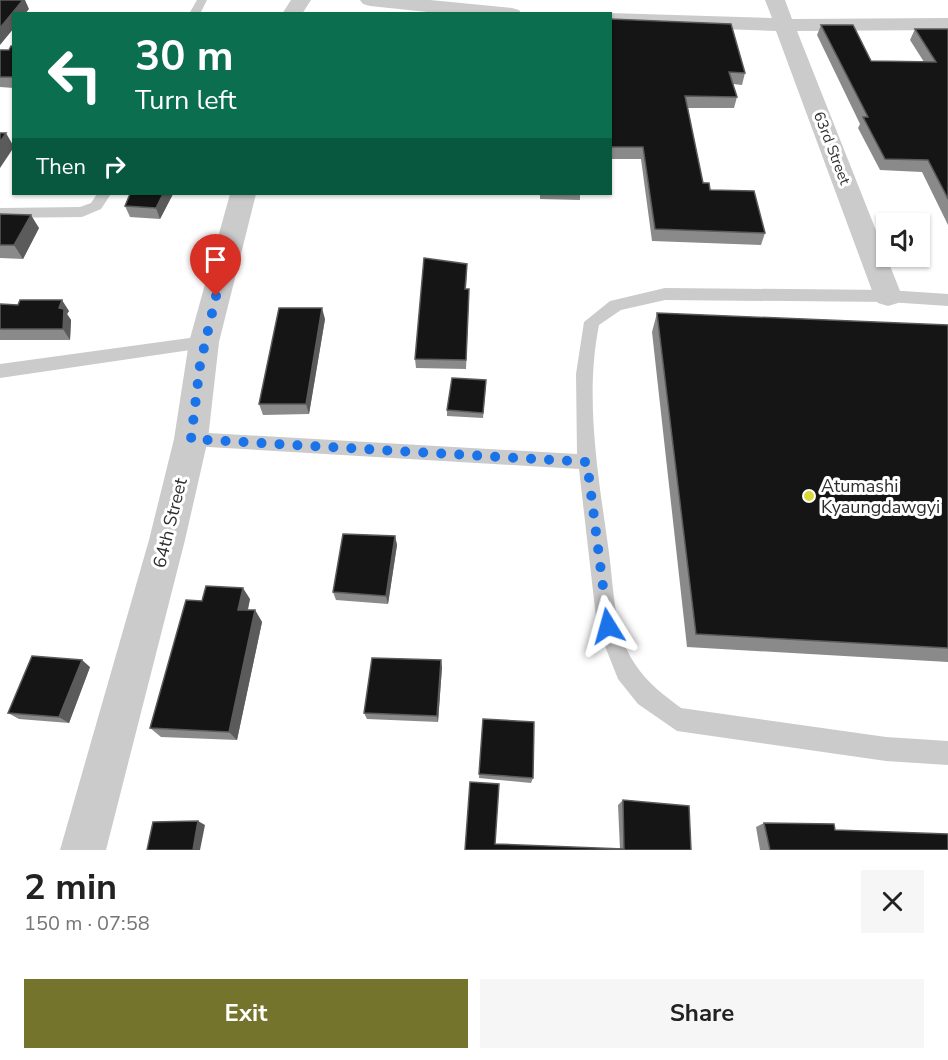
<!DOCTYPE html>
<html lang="en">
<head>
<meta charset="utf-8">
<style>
  :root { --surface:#fff; --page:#f6f6f6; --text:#222; --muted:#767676; --accent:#75742c }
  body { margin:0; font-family:"Nunito Sans",sans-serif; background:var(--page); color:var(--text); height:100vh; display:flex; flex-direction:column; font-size:22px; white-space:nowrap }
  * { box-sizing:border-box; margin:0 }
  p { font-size:20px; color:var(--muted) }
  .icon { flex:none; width:33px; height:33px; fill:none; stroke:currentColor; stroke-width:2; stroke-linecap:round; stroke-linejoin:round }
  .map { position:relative; height:850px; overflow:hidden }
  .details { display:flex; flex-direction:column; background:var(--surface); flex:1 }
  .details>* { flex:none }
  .hud { position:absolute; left:12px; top:12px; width:600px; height:183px; border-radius:0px; box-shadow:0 2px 4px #0004; background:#0b6e4f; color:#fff; overflow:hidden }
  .buttons { position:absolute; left:876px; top:213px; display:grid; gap:12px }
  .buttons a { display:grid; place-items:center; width:54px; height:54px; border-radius:0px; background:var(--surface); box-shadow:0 2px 4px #0004; font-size:30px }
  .pin { position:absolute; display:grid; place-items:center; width:51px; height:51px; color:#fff; margin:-62px -26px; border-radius:50% 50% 50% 0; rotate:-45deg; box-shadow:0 0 6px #0007 }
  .pin .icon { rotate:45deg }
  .me { position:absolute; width:66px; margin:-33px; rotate:352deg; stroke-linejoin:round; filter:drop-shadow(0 0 4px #0008) }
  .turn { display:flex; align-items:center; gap:21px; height:126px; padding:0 24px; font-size:27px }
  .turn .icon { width:78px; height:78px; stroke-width:2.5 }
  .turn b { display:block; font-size:42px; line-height:51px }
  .then { display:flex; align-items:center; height:57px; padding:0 24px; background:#0003; gap:12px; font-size:22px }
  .round { display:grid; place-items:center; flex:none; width:63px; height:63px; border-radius:0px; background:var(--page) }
  .head { display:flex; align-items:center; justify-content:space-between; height:102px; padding:0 24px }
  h1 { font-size:36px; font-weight:700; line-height:45px }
  .cta { display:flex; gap:12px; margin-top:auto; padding:12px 24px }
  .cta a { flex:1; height:69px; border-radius:0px; background:var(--accent); color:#fff; font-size:24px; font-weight:700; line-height:69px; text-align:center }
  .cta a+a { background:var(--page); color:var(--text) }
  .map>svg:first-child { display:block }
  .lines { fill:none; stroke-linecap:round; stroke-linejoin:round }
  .lane { fill:#cbcbcb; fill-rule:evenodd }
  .street { fill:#cbcbcb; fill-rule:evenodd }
  .wall { fill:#8a8a8a }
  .shaded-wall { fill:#5b5b5b }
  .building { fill:#151515; stroke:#5b5b5b; stroke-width:1.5 }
  .route { stroke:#1a73e8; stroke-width:10; stroke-dasharray:0 18 }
  .poi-dot { fill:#dbd939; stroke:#fff; stroke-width:2 }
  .labels { text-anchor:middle; stroke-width:6; stroke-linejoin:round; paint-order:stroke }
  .far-street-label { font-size:15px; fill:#2e2e2e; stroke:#fff }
  .poi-label { font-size:18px; fill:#2e2e2e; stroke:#fff; text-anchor:start }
  .street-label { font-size:18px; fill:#2e2e2e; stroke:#fff }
</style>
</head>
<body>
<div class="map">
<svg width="948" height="850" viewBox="0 0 948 850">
  <rect width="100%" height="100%" fill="#fff"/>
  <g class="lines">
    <path class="lane" d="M197 0H207L200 14H189Z
      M97 194H111L101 209 82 217 0 218V208L80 207 91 203Z
      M665 288 888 290 948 294V306L888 302 665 300 621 310 599 325C584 400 599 479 609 553 614 590 614 633 635 664 647 683 664 695 681 708L886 737 948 741V765L886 761 677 731 638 704 618 679 597 626 579 469 191 446 185 444 182 439 185 434 191 432 577 454 576 374 584 322 610 301Z
      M204 336 210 338 212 342 210 346 204 348 0 378V364Z"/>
    <path class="street" d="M291 0H311L302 14H282Z
      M360 0H430L512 8 519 10 522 14H447L370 6 363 4Z
      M765 0H785L792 19 948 18V30L797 31 902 296 898 303 888 306 878 303 874 296 776 31 610 25V14H608L610 13 772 18Z
      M230 194H256L219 342 208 439 185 540 106 850H60L149 540 174 439 189 342Z"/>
  </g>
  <path class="wall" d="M610 19 745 73 742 85 733 84 737 97 734 108H688L703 183 765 233 761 245 652 241 641 159H610Z
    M821 25 871 61 924 62 910 40 915 29H948V225L922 172 880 170 858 128 860 124 817 35Z
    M14 46V88L0 87V50H9Z
    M173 194 160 219 130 217 125 206Z
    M540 194H580V200L540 199Z
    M0 214 39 228 23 259 0 258Z
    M467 273 466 289 469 298 466 369 416 368 415 359Z
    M0 304 69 311 67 314 71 320 70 340H0Z
    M657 313 948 325V662L687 647 652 332Z
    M325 319 309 414 263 415 259 404Z
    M486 385 483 418 447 416V410Z
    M395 536 397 545 388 604 336 600 333 592Z
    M250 599 248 610H255L262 622 237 740 161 737 150 728 202 601Z
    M90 667 69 723 19 719 8 713Z
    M442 667 438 722 367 719 364 713Z
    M483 719 533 778 531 783 479 778Z
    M623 800 691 850H465L495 844 620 849 618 805Z
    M764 823 835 830 948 850H760L756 827Z"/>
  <path class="shaded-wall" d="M23 0H25L29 9 25 14H14V28L0 45V28Z
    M6 133 14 147 0 168V142Z
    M163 194H173L160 219 156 208Z
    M31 215 39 228 23 259 14 245Z
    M62 300 69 311 67 314 71 320 70 340 63 329 59 308Z
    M322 308 325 319 309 414 306 404Z
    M395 536 397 545 388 604 386 596Z
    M243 588 250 599 245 621 238 610Z
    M255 610 262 622 237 740 229 732Z
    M82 660 90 667 69 723 59 717Z
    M441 660 442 667 438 722 437 716Z
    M198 821 205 825 200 850H193Z"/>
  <path class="building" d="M0 0H23L0 28Z
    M610 19 731 24 745 73 729 72 737 97 685 96 703 183H709L710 190 754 191 765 233 655 229 643 147H610Z
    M821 25H853L871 61 936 62 915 29H948V199L928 160 885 159 863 117H868Z
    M11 46H14V77H0V50H9Z
    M0 133H6L0 142Z
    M130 194H163L156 208 125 206Z
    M0 214 31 215 14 245H0Z
    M424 258 467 264 465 289H469L466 360 415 359Z
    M20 300H62L59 308 64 309 63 329H0V304L18 305Z
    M279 308H322L306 404H259Z
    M657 313 948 325V648L696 634Z
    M452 378 486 380 483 413 447 410Z
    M343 534 395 536 386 596 333 592Z
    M206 586 243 588 238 610H255L229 732 150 728 186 600 202 601Z
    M32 656 82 660 59 717 8 713Z
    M372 658 441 660 437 716 364 713Z
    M483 719 534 722 533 778 479 774Z
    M470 782 499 784 495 844 624 849 623 800 689 806 691 850H465Z
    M198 821 193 850H147L153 822Z
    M764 823 834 824 835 830 948 834V850H770Z"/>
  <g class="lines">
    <path class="route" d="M216 296 200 365 191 439 587 462 608 626"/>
  </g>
  <circle class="poi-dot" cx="809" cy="496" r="6"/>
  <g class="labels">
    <g class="far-street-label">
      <text transform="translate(832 148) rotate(69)" y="5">63rd Street</text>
    </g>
    <g class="poi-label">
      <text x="821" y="492">Atumashi<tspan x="821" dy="21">Kyaungdawgyi</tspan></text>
    </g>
    <g class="street-label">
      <text transform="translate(170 523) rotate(-76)" y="6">64th Street</text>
    </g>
  </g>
</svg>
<div class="buttons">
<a><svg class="icon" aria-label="sound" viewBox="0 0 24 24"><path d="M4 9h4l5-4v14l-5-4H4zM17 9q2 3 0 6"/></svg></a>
</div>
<div class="pin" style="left:216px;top:296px;background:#d93025"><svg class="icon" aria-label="arrive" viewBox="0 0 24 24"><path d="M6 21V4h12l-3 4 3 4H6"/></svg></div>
<svg class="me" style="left:608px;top:626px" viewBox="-20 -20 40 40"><path d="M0-17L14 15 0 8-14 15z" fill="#1a73e8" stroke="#fff" stroke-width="4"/></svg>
<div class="hud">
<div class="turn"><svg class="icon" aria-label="left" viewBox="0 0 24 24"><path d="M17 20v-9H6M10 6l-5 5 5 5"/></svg><div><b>30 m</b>Turn left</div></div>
<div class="then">Then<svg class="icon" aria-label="right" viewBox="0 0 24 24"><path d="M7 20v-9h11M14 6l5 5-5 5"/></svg></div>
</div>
</div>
<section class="details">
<div class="head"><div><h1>2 min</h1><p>150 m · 07:58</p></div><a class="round"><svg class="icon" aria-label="close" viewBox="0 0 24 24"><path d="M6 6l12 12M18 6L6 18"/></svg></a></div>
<div class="cta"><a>Exit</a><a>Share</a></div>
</section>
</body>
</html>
